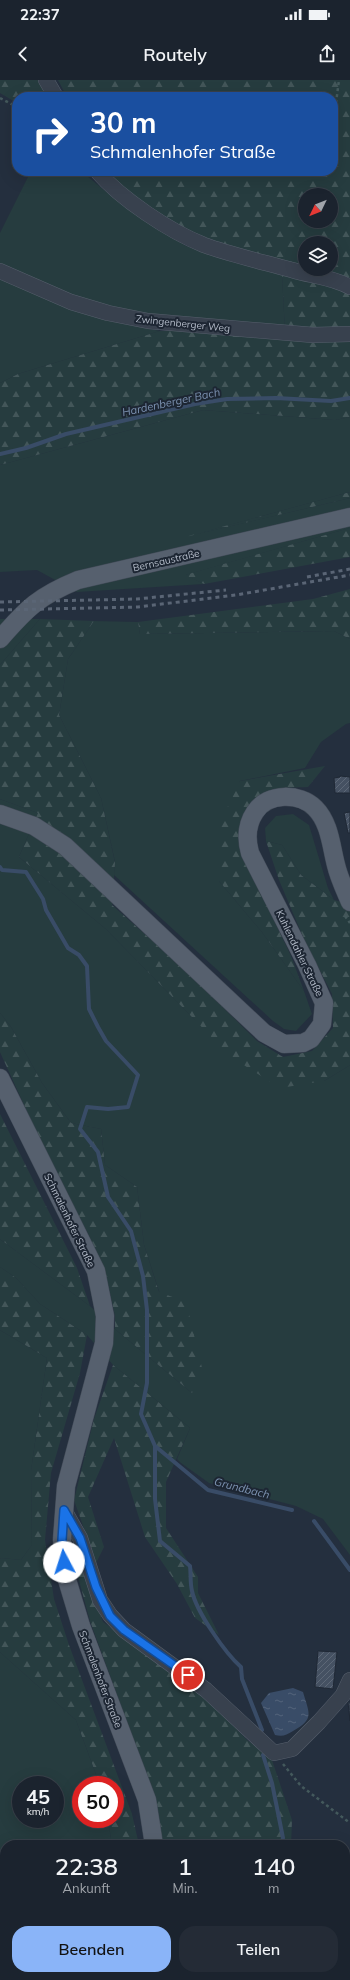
<!DOCTYPE html>
<html lang="de">
<head>
<meta charset="utf-8">
<style>
  :root { --surface:#1b232e; --page:#242b36; --text:#f1f3f6; --muted:#a0a4aa; --line:#39404a; --accent:#8ab4f8 }
  body { margin:0; font-family:Mulish,sans-serif; background:var(--page); color:var(--text); height:100vh; display:flex; flex-direction:column; font-size:15px; white-space:nowrap }
  * { box-sizing:border-box; margin:0 }
  p { font-size:13px; color:var(--muted) }
  .icon { flex:none; width:22px; height:22px; fill:none; stroke:currentColor; stroke-width:2; stroke-linecap:round; stroke-linejoin:round }
  .map { position:relative; flex:1; overflow:hidden }
  .details { position:absolute; left:0px; top:1760px; width:350px; height:140px; display:flex; flex-direction:column; background:var(--surface); border-radius:16px 16px 0 0; box-shadow:0 4px 16px #0002,0 0 0 1px var(--line) }
  .details>* { flex:none }
  .guide { position:absolute; left:12px; top:12px; width:326px; height:84px; border-radius:16px; box-shadow:0 4px 16px #0002,0 0 0 1px var(--line); background:#1a4fa0; color:#fff; overflow:hidden }
  .needle { width:26px; rotate:227deg }
  .buttons { position:absolute; left:298px; top:108px; display:grid; gap:8px }
  .buttons a { display:grid; place-items:center; width:40px; height:40px; border-radius:50%; background:var(--surface); box-shadow:0 4px 16px #0002,0 0 0 1px var(--line); font-size:20px }
  .speed { position:absolute; left:12px; top:1696px; display:flex; gap:8px; font-size:20px; font-weight:700; text-align:center }
  .speed>* { display:grid; place-content:center; width:52px; height:52px; border-radius:50%; background:var(--surface); box-shadow:0 4px 16px #0002,0 0 0 1px var(--line); line-height:1 }
  .speed small { font-size:10px; font-weight:400 }
  .speed .limit { border:6px solid #d22; background:#fff; color:#111 }
  .pin { position:absolute; display:grid; place-items:center; width:34px; height:34px; color:#fff; margin:-17px; border:2px solid #fff; border-radius:50%; box-shadow:0 1px 4px #0007 }
  .me { position:absolute; width:44px; margin:-22px; rotate:355deg; stroke-linejoin:round; filter:drop-shadow(0 0 3px #0008) }
  .turn { display:flex; align-items:center; gap:14px; height:84px; padding:0 12px; font-size:18px }
  .turn .icon { width:52px; height:52px; stroke-width:2.5 }
  .turn b { display:block; font-size:28px; line-height:34px }
  .eta { display:flex; justify-content:space-evenly; align-items:center; height:68px; text-align:center }
  .eta b { font-size:24px; font-weight:600; line-height:28px }
  .button { display:flex; gap:8px; margin-top:auto; padding:8px 12px }
  .button a { flex:1; height:46px; border-radius:16px; background:var(--accent); color:#111; font-size:16px; font-weight:600; line-height:46px; text-align:center }
  .button a+a { background:var(--page); color:var(--text) }
  .status { display:flex; justify-content:space-between; align-items:center; height:28px; padding:0 20px; background:var(--surface); direction:ltr }
  .status svg { height:11px; fill:currentColor }
  header { display:flex; justify-content:space-between; align-items:center; height:52px; padding:0 12px; background:var(--surface); font-size:18px; font-weight:600 }
  .map>svg:first-child { display:block }
  .grass { fill:#263c3f; fill-rule:evenodd }
  .forest { fill:url(#forest-firs); fill-rule:evenodd }
  .water { fill:url(#water-ripples) }
  .lines { fill:none; stroke-linecap:round; stroke-linejoin:round }
  .stream { stroke:#394c67; stroke-width:4 }
  .building { fill:url(#building-hatch); stroke:#1f2835 }
  .minor-casing { stroke:#565f6c; stroke-width:16 }
  .major-casing { stroke:#414a57; stroke-width:19 }
  .path { stroke:#44595c; stroke-width:2.5; stroke-dasharray:3 3; stroke-linecap:butt }
  .minor { stroke:#38414e; stroke-width:15 }
  .major { stroke:#56606e; stroke-width:18 }
  .rail { stroke:#5a6575; stroke-width:3; stroke-dasharray:4 4; stroke-linecap:butt }
  .route-casing { stroke:#114b97; stroke-width:10 }
  .route { stroke:#1a73e8; stroke-width:7 }
  .labels { text-anchor:middle; stroke-width:4; stroke-linejoin:round; paint-order:stroke }
  .street-label { font-size:10px; fill:#b4bcc9; stroke:#1d2633 }
  .water-label { font-size:11px; font-style:italic; fill:#7c92b1; stroke:#1d2633 }
</style>
</head>
<body>
<div class="status"><b>22:37</b><svg viewBox="0 0 49 12"><path d="M0 12V9h3v3zM5 12V6h3v6zM10 12V3h3v9zM15 12V0h3v12zM26 1h20v11H26zM47 4h2v5h-2z"/></svg></div>
<header><svg class="icon" aria-label="back" viewBox="0 0 24 24"><path d="M15 5l-7 7 7 7"/></svg>Routely<svg class="icon" aria-label="share" viewBox="0 0 24 24"><path d="M12 15V3M7 8l5-5 5 5M5 13v7h14v-7"/></svg></header>
<div class="map">
<svg width="350" height="1900" viewBox="0 0 350 1900">
  <defs>
    <pattern id="forest-firs" width="22" height="20" patternUnits="userSpaceOnUse"><rect width="22" height="20" fill="#263c3f"/><path d="M5 1l3.5 6h-7zM16 11l3.5 6h-7z" fill="#435659"/></pattern>
    <pattern id="water-ripples" width="26" height="14" patternUnits="userSpaceOnUse"><rect width="26" height="14" fill="#394c67"/><path d="M2 4q2-2 4 0t4 0M15 11q2-2 4 0t4 0" fill="none" stroke="#53647b"/></pattern>
    <pattern id="building-hatch" width="6" height="6" patternUnits="userSpaceOnUse"><rect width="6" height="6" fill="#455162"/><path d="M-1 1l2-2M0 6l6-6M5 7l2-2" fill="none" stroke="#5d6877"/></pattern>
  </defs>
  <rect width="100%" height="100%" fill="#242f3e"/>
  <path class="grass" d="M31 91H81L126 128 186 166 282 194 285 251 117 233 0 186V153Z
    M0 197 105 240 160 251 18 294 0 303Z
    M203 330 335 340 350 337V412L197 454 350 418V448L186 495 204 504 77 512 37 490 0 492V385Z
    M0 539H40L0 585Z
    M94 541 138 542 140 554 334 551 350 559V643L346 644 321 662 305 688 240 701 219 801 262 852 304 911 312 934 296 951 284 949 273 941 114 795 115 782 101 718 59 635 68 579Z
    M0 719 38 733 19 777 106 849 195 940 324 1001 350 985V1475L323 1439 296 1426 209 1403 181 1383 177 1379 190 1348 113 1285 87 1255 40 1224 16 1198 0 1187V1159L90 1226 115 1249 192 1313 144 1165 137 1107 105 1085 101 1049 71 1043 42 1003 11 947 0 933Z
    M293 734 309 745 328 808 334 820 301 795 282 765 266 761 265 748 276 736Z
    M0 1250 47 1278 31 1391 32 1465 21 1480 1 1478 0 1479Z
    M0 1572 76 1640 100 1705H81V1739H108L112 1765H5V1895H115L116 1900H0ZM21 1705H55V1739H21Z"/>
  <path class="forest" d="M0 0H44L53 17H17V23L0 13Z
    M58 0H350V337L335 340 203 330 0 385V303L18 294 160 251H285L282 194 207 163 156 136 106 91H333V17H67ZM305 115H331V141H305ZM305 163H331V189H305Z
    M350 412V418L181 458Z
    M350 448V477L204 504 185 495Z
    M350 509V559L334 551 140 554 138 542 313 519Z
    M40 539 94 541 68 579 59 635 101 718 115 783 112 825 183 888 257 961 283 977 312 971 333 948 332 914 304 859 279 800 266 761 282 765 301 795 334 820 350 824V985L324 1001 280 1008 231 977 106 849 19 777 38 733 0 719V585Z
    M325 686 308 707C278 708 274 707 251 727L265 822 291 876 304 911 262 852 219 801 218 747 240 701Z
    M0 933 11 947 42 1003 71 1043 101 1049 105 1085 137 1107 144 1165 159 1212 186 1222 203 1292 192 1313 115 1249V1236L108 1204 90 1160 44 1069 0 972Z
    M0 1034 77 1188 90 1226 0 1159Z
    M0 1187 16 1198 40 1224 87 1255 80 1293 51 1393 45 1460 54 1519 69 1565 132 1734 139 1765H112L108 1739H115V1705H100L76 1640 0 1572V1479L1 1478 21 1480 32 1465 31 1391 47 1278 0 1250Z
    M113 1285 190 1348 166 1402V1448L198 1497V1513L219 1555 195 1538 177 1504 145 1457 114 1358 88 1417 104 1467 96 1483 74 1420 94 1339Z
    M77 1476 103 1542 184 1602 218 1630 247 1660 271 1677 292 1740 291 1765H162L155 1718 90 1541 74 1482Z
    M115 1895H137V1900H116Z
    M160 1895H298L299 1900H160Z"/>
  <path class="water" d="M293 1608 303 1612C309 1633 315 1639 293 1651 286 1655 283 1657 275 1655L261 1623 269 1613Z"/>
  <g class="lines">
    <path class="stream" d="M0 374 26 368 66 354 195 324 227 319 276 318 331 321 350 318
      M0 787 2 790 26 792 43 819 46 830 68 868 79 875 87 886 89 929 98 947 106 961 138 995 128 1027 108 1029 87 1027 80 1049 98 1072 108 1117 131 1151 143 1196 147 1230V1303L141 1334 155 1366V1419L160 1461 190 1486C191 1494 190 1503 192 1511 196 1531 225 1573 241 1587L242 1599 262 1650
      M155 1366 208 1410 292 1430
      M314 1441 350 1490
      M263 1675 272 1703 283 1758 281 1765
      M288 1895 289 1900"/>
  </g>
  <path class="building" d="M340 696 350 697V713H335L334 698 340 697Z
    M350 732V753H348L344 733Z
    M318 1571 337 1572 333 1609 315 1607Z
    M348 1622H350V1641Z"/>
  <g class="lines">
    <g class="minor-casing">
      <path id="minor" d="M46 0 56 17
        M97 91C121 119 169 151 204 165 232 175 263 182 292 190 311 196 332 197 350 207
        M0 191 71 222 108 233 148 241 313 255 350 254
        M64 1430 80 1458 100 1520 110 1535 124 1550 206 1610 274 1673 292 1669 319 1642 343 1615 350 1600"/>
    </g>
    <g class="major-casing">
      <path id="major" d="M0 559C27 528 39 516 78 500L350 437
        M0 734 34 746 65 766 264 953 284 964 303 963 311 959 322 944 324 923 307 885 250 773C246 759 247 744 255 732 268 712 300 713 315 728 330 743 331 766 336 785 339 798 345 810 350 822
        M0 998 96 1191 105 1236 104 1263 66 1406 62 1460 65 1493 81 1546 147 1720 154 1765
        M154 1900V1895"/>
    </g>
    <path class="path" d="M0 18 17 27
      M336 23 339 0
      M345 836 350 843
      M283 1684 301 1706 350 1743"/>
    <use href="#minor" class="minor"/>
    <use href="#major" class="major"/>
    <path class="rail" d="M307 497 350 489
      M0 522 137 519 226 510
      M0 530 138 527 236 515 350 495"/>
  </g>
  <g class="lines">
    <g class="route-casing">
      <path id="route" d="M64 1482 62 1460 64 1430 80 1458 96 1507 110 1536 124 1550 188 1595"/>
    </g>
    <use href="#route" class="route"/>
  </g>
  <g class="labels">
    <g class="street-label">
      <text transform="translate(183 243) rotate(6)" y="4">Zwingenberger Weg</text>
      <text transform="translate(166 480) rotate(-13)" y="4">Bernsaustraße</text>
      <text transform="translate(300 873) rotate(64)" y="4">Kuhlendahler Straße</text>
      <text transform="translate(70 1140) rotate(64)" y="4">Schmalenhofer Straße</text>
      <text transform="translate(101 1599) rotate(69)" y="4">Schmalenhofer Straße</text>
    </g>
    <g class="water-label">
      <text transform="translate(171 322) rotate(-12)" y="4">Hardenberger Bach</text>
      <text transform="translate(242 1408) rotate(14)" y="4">Grundbach</text>
    </g>
  </g>
</svg>
<div class="buttons">
<a><svg class="needle" viewBox="-14 -14 28 28"><path d="M0-13l5 13h-10z" fill="#e53935"/><path d="M0 13l5-13h-10z" fill="#a0a4aa"/></svg></a>
<a><svg class="icon" aria-label="layers" viewBox="0 0 24 24"><path d="M12 4l9 5-9 5-9-5zM3 14l9 5 9-5"/></svg></a>
</div>
<div class="speed"><div>45<small>km/h</small></div><div class="limit">50</div></div>
<div class="pin" style="left:188px;top:1595px;background:#d93025"><svg class="icon" aria-label="arrive" viewBox="0 0 24 24"><path d="M6 21V4h12l-3 4 3 4H6"/></svg></div>
<svg class="me" style="left:64px;top:1482px" viewBox="-20 -20 40 40"><circle r="19" fill="#fff"/><path d="M0-13L10 11 0 6-10 11z" fill="#1a73e8"/></svg>
<div class="guide">
<div class="turn"><svg class="icon" aria-label="right" viewBox="0 0 24 24"><path d="M7 20v-9h11M14 6l5 5-5 5"/></svg><div><b>30 m</b>Schmalenhofer Straße</div></div>
</div>
<section class="details">
<div class="eta">
<div><b>22:38</b><p>Ankunft</p></div>
<div><b>1</b><p>Min.</p></div>
<div><b>140</b><p>m</p></div>
</div>
<div class="button"><a>Beenden</a><a>Teilen</a></div>
</section>
</div>
</body>
</html>
